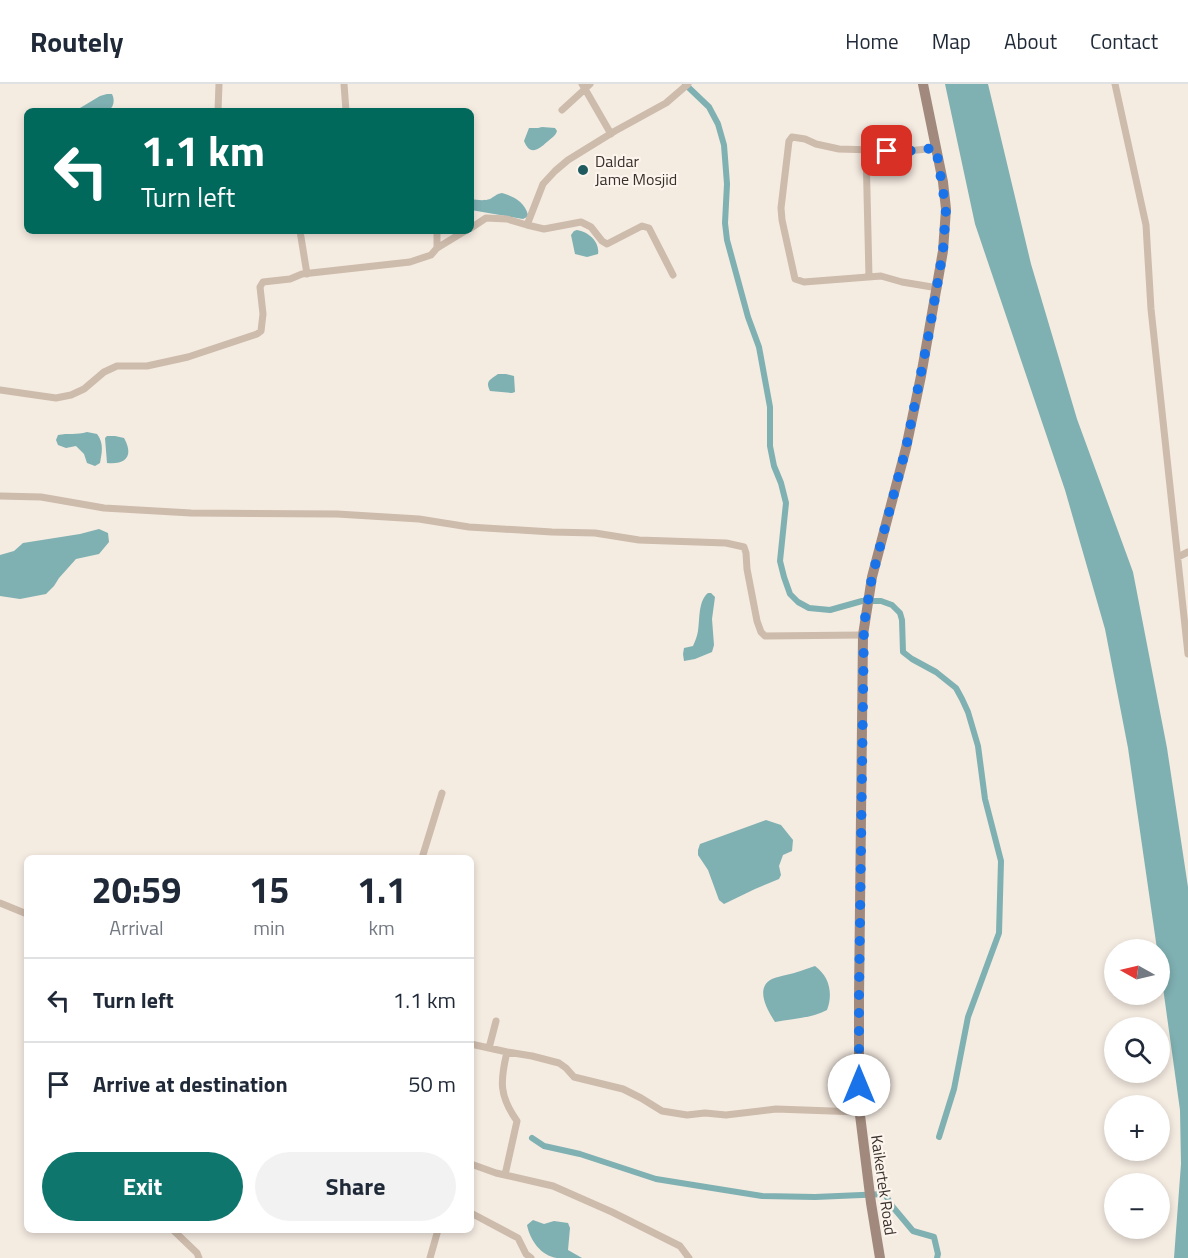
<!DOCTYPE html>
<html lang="en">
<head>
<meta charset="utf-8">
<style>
  :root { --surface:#fff; --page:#f2f2f3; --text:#1f2937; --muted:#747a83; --line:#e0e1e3; --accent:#0f766e }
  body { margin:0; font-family:"Titillium Web",sans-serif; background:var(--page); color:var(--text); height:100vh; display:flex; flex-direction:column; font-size:22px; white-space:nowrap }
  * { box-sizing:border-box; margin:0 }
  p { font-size:20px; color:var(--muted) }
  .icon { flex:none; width:33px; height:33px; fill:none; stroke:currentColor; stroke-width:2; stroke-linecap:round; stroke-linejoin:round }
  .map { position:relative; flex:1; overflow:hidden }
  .side { position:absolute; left:24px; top:771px; width:450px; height:378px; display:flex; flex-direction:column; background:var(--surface); border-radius:9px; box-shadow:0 3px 9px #0003 }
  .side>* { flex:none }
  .top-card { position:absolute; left:24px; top:24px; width:450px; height:126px; border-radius:9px; box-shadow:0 3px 9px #0003; background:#00695c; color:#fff; overflow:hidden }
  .needle { width:39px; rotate:278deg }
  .buttons { position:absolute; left:1104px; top:855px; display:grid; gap:12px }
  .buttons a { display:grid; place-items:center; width:66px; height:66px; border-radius:50%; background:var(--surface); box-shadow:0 3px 9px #0003; font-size:30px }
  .pin { position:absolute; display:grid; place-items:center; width:51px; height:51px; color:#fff; margin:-26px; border-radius:12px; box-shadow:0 3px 9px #0006 }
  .me { position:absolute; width:66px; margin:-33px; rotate:0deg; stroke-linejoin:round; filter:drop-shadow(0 0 4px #0008) }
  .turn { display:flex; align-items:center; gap:21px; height:126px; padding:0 18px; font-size:27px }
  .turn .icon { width:78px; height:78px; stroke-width:2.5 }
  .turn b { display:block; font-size:42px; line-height:51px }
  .eta { display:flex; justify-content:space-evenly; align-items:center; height:102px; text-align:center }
  .eta b { font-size:36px; font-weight:700; line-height:42px }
  .cta { display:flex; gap:12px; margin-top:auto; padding:12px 18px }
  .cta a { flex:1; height:69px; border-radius:36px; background:var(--accent); color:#fff; font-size:24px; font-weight:700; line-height:69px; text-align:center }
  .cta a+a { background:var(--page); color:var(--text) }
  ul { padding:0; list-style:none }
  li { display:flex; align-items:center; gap:18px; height:84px; padding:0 18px; border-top:2px solid var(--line) }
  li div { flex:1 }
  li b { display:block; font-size:22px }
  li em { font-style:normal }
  header { display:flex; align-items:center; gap:36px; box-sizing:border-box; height:84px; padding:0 30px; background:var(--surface); border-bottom:2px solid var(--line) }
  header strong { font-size:28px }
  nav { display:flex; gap:33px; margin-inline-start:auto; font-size:21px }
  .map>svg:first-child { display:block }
  .water { fill:#7fb0b2 }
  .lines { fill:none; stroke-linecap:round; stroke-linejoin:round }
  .canal { stroke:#7fb0b2; stroke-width:6 }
  .street { stroke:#cdbbac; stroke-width:7 }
  .secondary { stroke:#a18a7d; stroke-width:10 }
  .route { stroke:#1a73e8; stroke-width:10; stroke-dasharray:0 18 }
  .poi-dot { fill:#1f5a5e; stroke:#fbf5ee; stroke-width:2 }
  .labels { text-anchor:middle; stroke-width:4.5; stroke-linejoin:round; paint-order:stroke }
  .poi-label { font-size:16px; fill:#3b302b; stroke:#fbf5ee; text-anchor:start }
  .street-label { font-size:16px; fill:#3b302b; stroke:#fbf5ee }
</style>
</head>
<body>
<header>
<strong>Routely</strong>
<nav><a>Home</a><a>Map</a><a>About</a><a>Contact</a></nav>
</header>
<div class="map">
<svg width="1188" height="1174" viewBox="0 0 1188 1174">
  <rect width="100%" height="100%" fill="#f4ebe1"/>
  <path class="water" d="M945 0H988L1031 180 1077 335 1133 488 1167 664 1188 803V1174H1174L1181 1080 1180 1026 1160 882V866L1157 865 1128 664 1105 545 1065 406 975 140Z
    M107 10H112C115 16 114 23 108 27H75L100 12Z
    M542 43 555 44 557 47C555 53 551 54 547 58 538 66 530 72 524 57L529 44H538Z
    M502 109C513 112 525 118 528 131L527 133 523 135 471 126V115C477 116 484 117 490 115 494 113 496 110 502 109Z
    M577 146C589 148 600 158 598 170L587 173 575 170 571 151 574 147Z
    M498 290H506L514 292 515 308 512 309 490 307C485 297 490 296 498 290Z
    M87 348 97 350C104 359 102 368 100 379L95 382 87 379 84 370 76 362 66 364 58 361 56 356 58 351C68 349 77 351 87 348Z
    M107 352H115L124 354C134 372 126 381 107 379L105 354Z
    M99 445 108 449 109 458 99 470 76 475 59 494 54 502 46 510 20 515 0 512V471L14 467 23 459 80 450Z
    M708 509H711L715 513 712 535 714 561 712 568 695 575 684 577 683 570 684 564 693 562C695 557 697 553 698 547 700 535 698 517 708 509Z
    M766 736 781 741 793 756 792 767 783 771 779 782 781 791 779 795 755 805 724 820 719 816 708 786 698 771V766L700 760Z
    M815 882C830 893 833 910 827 926 812 934 792 935 775 938 768 927 754 904 772 895 776 893 782 892 786 891 796 889 805 885 815 882Z
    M533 1136 544 1140 554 1137 568 1139 570 1144 568 1166 582 1174C574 1174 565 1174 557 1174 541 1172 530 1156 527 1141Z"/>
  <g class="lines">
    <path class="canal" d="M685 0 709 23 718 40 724 61 727 100 725 139 727 156 748 233 759 263 770 323V362L774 382 781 399 786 419 780 477 784 493 790 510 798 518 809 524 830 526 862 517H881L892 521 900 529 902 536 903 568 912 575 936 588 956 604 962 615 968 628 978 662 985 715 1001 777 999 849 968 933 954 1005 939 1053
      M532 1054 544 1062 580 1070 656 1095 762 1112 815 1113 885 1110 892 1122 913 1147 934 1153 938 1170 937 1174"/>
    <path class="street" d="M344 0 346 27
      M590 0 585 5 611 50
      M1115 0 1146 141 1151 225 1188 570
      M562 26 585 5 582 0
      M218 27 219 0
      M936 64 908 67 839 65 816 60 805 55 792 53 789 57 781 124 782 136 795 195 804 198 881 192 902 198 938 204
      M866 66 869 193
      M527 141 544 145 581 138 591 143 602 157 607 160 642 142 649 144 673 191
      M471 144 486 134 507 135 527 141 543 100 555 87 568 76 615 47 666 19 688 0
      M300 147 307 190
      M437 164V147
      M0 306 56 314 71 311 84 305 104 288 117 282H147L188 273 257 250 261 247 263 230 260 203 263 198 290 195 302 190 410 178 431 171 437 164 465 147
      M0 412 41 413 104 424 191 429 337 430 419 435 469 443 552 448 595 449 639 456 726 459 744 463 746 469 747 485 757 537 761 548 765 552 863 551
      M1178 473 1188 468
      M422 774 442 709
      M0 819 27 830
      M471 960 507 968
      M489 964 496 937
      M471 1080 496 1089 505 1091 517 1037C499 1012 500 997 507 968L532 972 559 979 566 984 574 993 623 1005 641 1014 662 1027 687 1031 705 1029 726 1031 776 1025 859 1028
      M505 1091 553 1102 612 1128 680 1162 689 1174
      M471 1129 518 1154 526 1170 531 1174
      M173 1146 197 1169 199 1174
      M430 1174 438 1146"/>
    <path class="secondary" d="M880 1174 871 1119 859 1023V913L863 551 872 493 906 364 921 292 943 167 946 125 943 98 923 0"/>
  </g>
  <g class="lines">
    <path class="route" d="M859 1001V913L864 540 872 493 906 364 929 249 943 167 946 125 936 64 908 67H887"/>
  </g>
  <circle class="poi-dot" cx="583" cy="86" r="6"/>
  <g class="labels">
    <g class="poi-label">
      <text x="595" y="83">Daldar<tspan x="595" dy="18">Jame Mosjid</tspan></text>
    </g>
    <g class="street-label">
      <text transform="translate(884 1101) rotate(82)" y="6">Kaikertek Road</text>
    </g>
  </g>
</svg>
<div class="buttons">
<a><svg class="needle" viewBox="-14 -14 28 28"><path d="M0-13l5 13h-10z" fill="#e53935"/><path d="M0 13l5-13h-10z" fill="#747a83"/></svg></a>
<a><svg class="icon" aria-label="search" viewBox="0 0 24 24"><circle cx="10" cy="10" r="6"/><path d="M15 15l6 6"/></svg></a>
<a>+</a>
<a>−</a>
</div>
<div class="pin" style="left:887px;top:67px;background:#d93025"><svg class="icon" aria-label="arrive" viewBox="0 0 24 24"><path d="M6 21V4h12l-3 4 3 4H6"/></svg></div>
<svg class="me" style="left:859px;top:1001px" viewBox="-20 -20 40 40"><circle r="19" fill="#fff"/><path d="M0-13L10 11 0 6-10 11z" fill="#1a73e8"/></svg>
<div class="top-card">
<div class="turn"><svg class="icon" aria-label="left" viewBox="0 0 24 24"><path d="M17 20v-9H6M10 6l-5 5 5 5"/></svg><div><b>1.1 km</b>Turn left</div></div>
</div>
<section class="side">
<div class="eta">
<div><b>20:59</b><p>Arrival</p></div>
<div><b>15</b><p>min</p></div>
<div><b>1.1</b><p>km</p></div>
</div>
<ul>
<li><svg class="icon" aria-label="left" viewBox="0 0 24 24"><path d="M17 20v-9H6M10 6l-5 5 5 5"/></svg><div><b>Turn left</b></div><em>1.1 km</em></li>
<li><svg class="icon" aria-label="arrive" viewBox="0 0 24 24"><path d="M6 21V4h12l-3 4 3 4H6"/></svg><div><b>Arrive at destination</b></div><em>50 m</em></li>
</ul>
<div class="cta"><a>Exit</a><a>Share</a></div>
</section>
</div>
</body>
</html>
